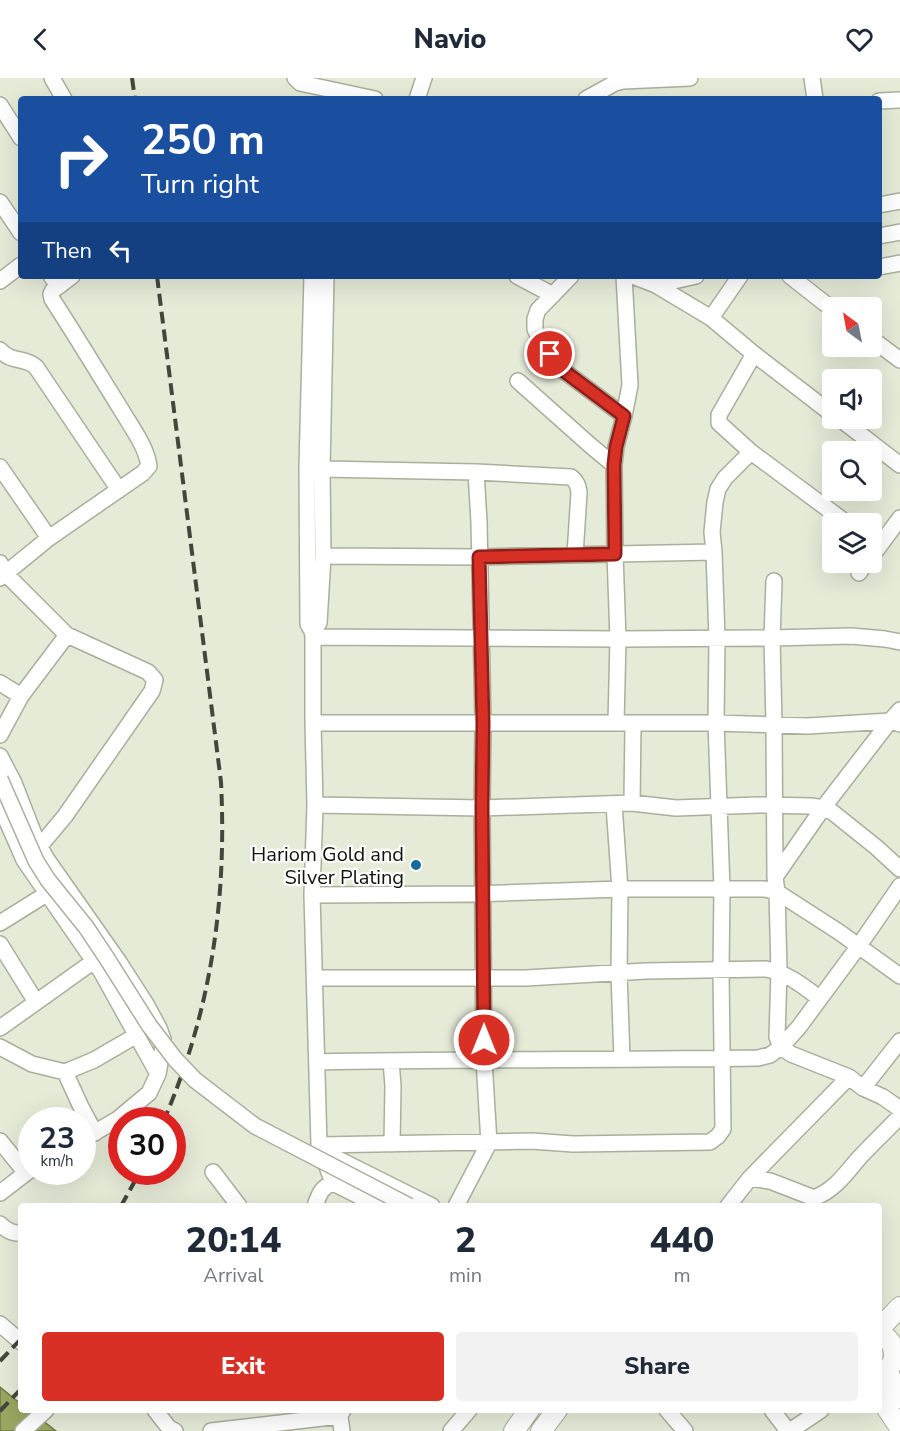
<!DOCTYPE html>
<html lang="en">
<head>
<meta charset="utf-8">
<style>
  :root { --surface:#fff; --page:#f2f2f3; --text:#1f2937; --muted:#747a83; --accent:#d93025 }
  body { margin:0; font-family:"Nunito Sans",sans-serif; background:var(--page); color:var(--text); height:100vh; display:flex; flex-direction:column; font-size:22px; white-space:nowrap }
  * { box-sizing:border-box; margin:0 }
  p { font-size:20px; color:var(--muted) }
  .icon { flex:none; width:33px; height:33px; fill:none; stroke:currentColor; stroke-width:2; stroke-linecap:round; stroke-linejoin:round }
  .map { position:relative; flex:1; overflow:hidden }
  .details { position:absolute; left:18px; top:1125px; width:864px; height:210px; display:flex; flex-direction:column; background:var(--surface); border-radius:6px; box-shadow:0 6px 24px #0002 }
  .details>* { flex:none }
  .guide { position:absolute; left:18px; top:18px; width:864px; height:183px; border-radius:6px; box-shadow:0 6px 24px #0002; background:#1a4fa0; color:#fff; overflow:hidden }
  .needle { width:39px; rotate:328deg }
  .buttons { position:absolute; left:822px; top:219px; display:grid; gap:12px }
  .buttons a { display:grid; place-items:center; width:60px; height:60px; border-radius:6px; background:var(--surface); box-shadow:0 6px 24px #0002; font-size:30px }
  .speed { position:absolute; left:18px; top:1029px; display:flex; gap:12px; font-size:30px; font-weight:700; text-align:center }
  .speed>* { display:grid; place-content:center; width:78px; height:78px; border-radius:50%; background:var(--surface); box-shadow:0 6px 24px #0002; line-height:1 }
  .speed small { font-size:15px; font-weight:400 }
  .speed .limit { border:9px solid #d22; background:#fff; color:#111 }
  .pin { position:absolute; display:grid; place-items:center; width:51px; height:51px; color:#fff; margin:-26px; border:3px solid #fff; border-radius:50%; box-shadow:0 2px 6px #0007 }
  .me { position:absolute; width:66px; margin:-33px; rotate:0deg; stroke-linejoin:round; filter:drop-shadow(0 0 4px #0008) }
  .turn { display:flex; align-items:center; gap:21px; height:126px; padding:0 24px; font-size:27px }
  .turn .icon { width:78px; height:78px; stroke-width:2.5 }
  .turn b { display:block; font-size:42px; line-height:51px }
  .then { display:flex; align-items:center; height:57px; padding:0 24px; background:#0003; gap:12px; font-size:22px }
  .eta { display:flex; justify-content:space-evenly; align-items:center; height:102px; text-align:center }
  .eta b { font-size:36px; font-weight:800; line-height:42px }
  .cta { display:flex; gap:12px; margin-top:auto; padding:12px 24px }
  .cta a { flex:1; height:69px; border-radius:6px; background:var(--accent); color:#fff; font-size:24px; font-weight:800; line-height:69px; text-align:center }
  .cta a+a { background:var(--page); color:var(--text) }
  header { display:flex; justify-content:space-between; align-items:center; height:78px; padding:0 24px; background:var(--surface); font-size:27px; font-weight:800 }
  .map>svg:first-child { display:block }
  .water { fill:#98a761; stroke:#6f7a47; stroke-width:1.5 }
  .lines { fill:none; stroke-linecap:round; stroke-linejoin:round }
  .minor-casing { stroke:#aaaf9c; stroke-width:18 }
  .major-casing { stroke:#aaaf9c; stroke-width:22 }
  .minor { stroke:#fff; stroke-width:15 }
  .major { stroke:#fff; stroke-width:20 }
  .rail { stroke:#44463c; stroke-width:4; stroke-dasharray:12 6; stroke-linecap:butt }
  .minor-bridge-casing { stroke:#aaaf9c; stroke-width:18; stroke-linecap:butt }
  .minor-bridge { stroke:#fff; stroke-width:15 }
  .route-casing { stroke:#8d1f18; stroke-width:15 }
  .route { stroke:#d93025; stroke-width:10 }
  .poi-dot { fill:#176b9c; stroke:#fff; stroke-width:2 }
  .labels { text-anchor:middle; stroke-width:4.5; stroke-linejoin:round; paint-order:stroke }
  .poi-label { font-size:20px; fill:#10120b; stroke:#fff; text-anchor:end }
</style>
</head>
<body>
<header><svg class="icon" aria-label="back" viewBox="0 0 24 24"><path d="M15 5l-7 7 7 7"/></svg>Navio<svg class="icon" aria-label="heart" viewBox="0 0 24 24"><path d="M12 20l-8-8c-3-5 5-10 8-4 3-6 11-1 8 4z"/></svg></header>
<div class="map">
<svg width="900" height="1353" viewBox="0 0 900 1353">
  <rect width="100%" height="100%" fill="#e6ebd8"/>
  <path class="water" d="M0 1309 21 1326V1332H29L56 1353H0Z"/>
  <g class="lines">
    <g class="minor-casing">
      <path id="minor" d="M52 0 64 21
        M295 0 300 5 375 21
        M812 0 815 21
        M417 21 424 0
        M586 21 615 5 623 3 690 0
        M879 23 900 22
        M0 27 21 60
        M0 124 21 155
        M879 127 900 123
        M879 158 900 154
        M879 189 900 185
        M312 198 307 389 308 546 312 553 313 559V645L315 727 312 817 319 1067 333 1105 379 1128
        M517 198 553 217
        M571 198 538 232 535 241V251L541 264 564 293 624 338
        M624 198 630 307 624 338 616 369 614 387 615 476 714 474
        M633 198 656 207 711 240 754 276 832 336
        M790 198 832 231
        M0 203 21 187
        M656 207 696 198
        M59 208 72 198
        M711 240 740 198
        M872 261 900 282
        M0 272C13 286 24 278 36 289L119 412
        M754 276 719 337V345L751 374 848 446
        M518 303 591 368 614 387
        M839 340 900 387
        M0 389 49 460
        M322 391 476 394 571 399C577 404 578 407 579 415L575 477
        M323 478 479 479 615 476 618 561 616 645
        M872 478 900 440
        M0 485 6 496 67 557 21 618 0 605
        M859 495 866 484
        M0 500 49 460 143 395 149 388C146 368 132 350 122 333 99 296 76 258 52 221L51 216 53 212 59 208 51 198
        M774 503 772 560 774 647 775 799 777 814 779 893 777 959 781 969 791 976 849 999 863 1010 883 1019 900 1031
        M312 553 319 545 323 478 322 391 326 198
        M313 559 618 561 772 560 851 558 885 561 900 564
        M313 645H716L808 648 890 643 900 646
        M0 657 21 618
        M0 678 14 705 35 759 46 780 119 884 146 926 159 950 163 961V968L158 996 149 1015 118 1041 82 1062
        M632 725 633 645
        M0 727 24 782 102 895 158 996
        M315 727 482 730 632 725 676 730 758 727 811 728 823 730 831 733 876 769 900 791
        M614 727 620 811 619 895 622 981
        M40 768 65 738 152 613 155 602 148 594 67 557
        M775 799 823 730 890 643 900 632
        M312 817 475 816 620 811H765L777 814 839 854 900 898
        M0 845 48 815
        M0 866 36 924
        M315 900H526L646 893 766 891C787 895 802 907 819 920
        M0 950 94 883
        M0 969 32 986 65 994 81 1029 95 1055
        M391 983 393 1008 392 1066
        M317 984C464 981 611 982 758 980L770 977 781 969 799 949 858 869 900 808
        M65 994 94 982 137 957
        M863 1010 900 963
        M0 1063 26 1095 32 1091
        M319 1067 532 1063 573 1066 710 1064 718 1058 723 1051 721 892 722 811 716 645 717 560 714 474 712 454 715 424 718 411 725 400 751 374
        M320 1072 432 1128
        M213 1094 239 1128
        M750 1100 770 1103 814 1120C836 1111 845 1096 860 1079 873 1065 887 1052 900 1038
        M0 1115 26 1095
        M315 1128C319 1117 321 1109 333 1105
        M456 1128 489 1065 484 982 482 730 483 645 479 444 476 394
        M728 1128 750 1100 849 999
        M0 1146C6 1152 12 1156 21 1155
        M0 1246 21 1264
        M155 1332 169 1350 175 1353
        M339 1332 342 1353
        M667 1332 685 1353
        M772 1332 788 1353
        M23 1353 46 1332
        M211 1353 340 1338 343 1332
        M451 1353 469 1332
        M790 1353 821 1332"/>
    </g>
    <g class="major-casing">
      <path id="major" d="M879 1251 900 1229
        M879 1255C898 1263 900 1289 879 1296
        M887 1292 900 1320
        M879 1315 886 1329 900 1350
        M514 1353 529 1332
        M541 1353 557 1332"/>
    </g>
    <use href="#minor" class="minor"/>
    <use href="#major" class="major"/>
    <path class="rail" d="M132 0 135 21
      M157 198 221 704C227 823 211 933 164 1042
      M121 1128 140 1094
      M0 1283 21 1261
      M0 1333 21 1311"/>
    <g class="minor-bridge-casing">
      <path id="minor-bridge" d="M0 701 36 783 48 802 86 849 106 879 149 947 175 981 195 1002 255 1048 409 1128"/>
    </g>
    <use href="#minor-bridge" class="minor-bridge"/>
  </g>
  <g class="lines">
    <g class="route-casing">
      <path id="route" d="M484 962 482 730 483 645 479 479 615 476 614 387 616 369 624 338 564 293 550 276"/>
    </g>
    <use href="#route" class="route"/>
  </g>
  <circle class="poi-dot" cx="416" cy="787" r="6"/>
  <g class="labels">
    <g class="poi-label">
      <text x="404" y="783">Hariom Gold and<tspan x="404" dy="23">Silver Plating</tspan></text>
    </g>
  </g>
</svg>
<div class="buttons">
<a><svg class="needle" viewBox="-14 -14 28 28"><path d="M0-13l5 13h-10z" fill="#e53935"/><path d="M0 13l5-13h-10z" fill="#747a83"/></svg></a>
<a><svg class="icon" aria-label="sound" viewBox="0 0 24 24"><path d="M4 9h4l5-4v14l-5-4H4zM17 9q2 3 0 6"/></svg></a>
<a><svg class="icon" aria-label="search" viewBox="0 0 24 24"><circle cx="10" cy="10" r="6"/><path d="M15 15l6 6"/></svg></a>
<a><svg class="icon" aria-label="layers" viewBox="0 0 24 24"><path d="M12 4l9 5-9 5-9-5zM3 14l9 5 9-5"/></svg></a>
</div>
<div class="speed"><div>23<small>km/h</small></div><div class="limit">30</div></div>
<div class="pin" style="left:550px;top:276px;background:#d93025"><svg class="icon" aria-label="arrive" viewBox="0 0 24 24"><path d="M6 21V4h12l-3 4 3 4H6"/></svg></div>
<svg class="me" style="left:484px;top:962px" viewBox="-20 -20 40 40"><circle r="17" fill="#d93025" stroke="#fff" stroke-width="3"/><path d="M0-11L8 9 0 5-8 9z" fill="#fff"/></svg>
<div class="guide">
<div class="turn"><svg class="icon" aria-label="right" viewBox="0 0 24 24"><path d="M7 20v-9h11M14 6l5 5-5 5"/></svg><div><b>250 m</b>Turn right</div></div>
<div class="then">Then<svg class="icon" aria-label="left" viewBox="0 0 24 24"><path d="M17 20v-9H6M10 6l-5 5 5 5"/></svg></div>
</div>
<section class="details">
<div class="eta">
<div><b>20:14</b><p>Arrival</p></div>
<div><b>2</b><p>min</p></div>
<div><b>440</b><p>m</p></div>
</div>
<div class="cta"><a>Exit</a><a>Share</a></div>
</section>
</div>
</body>
</html>
